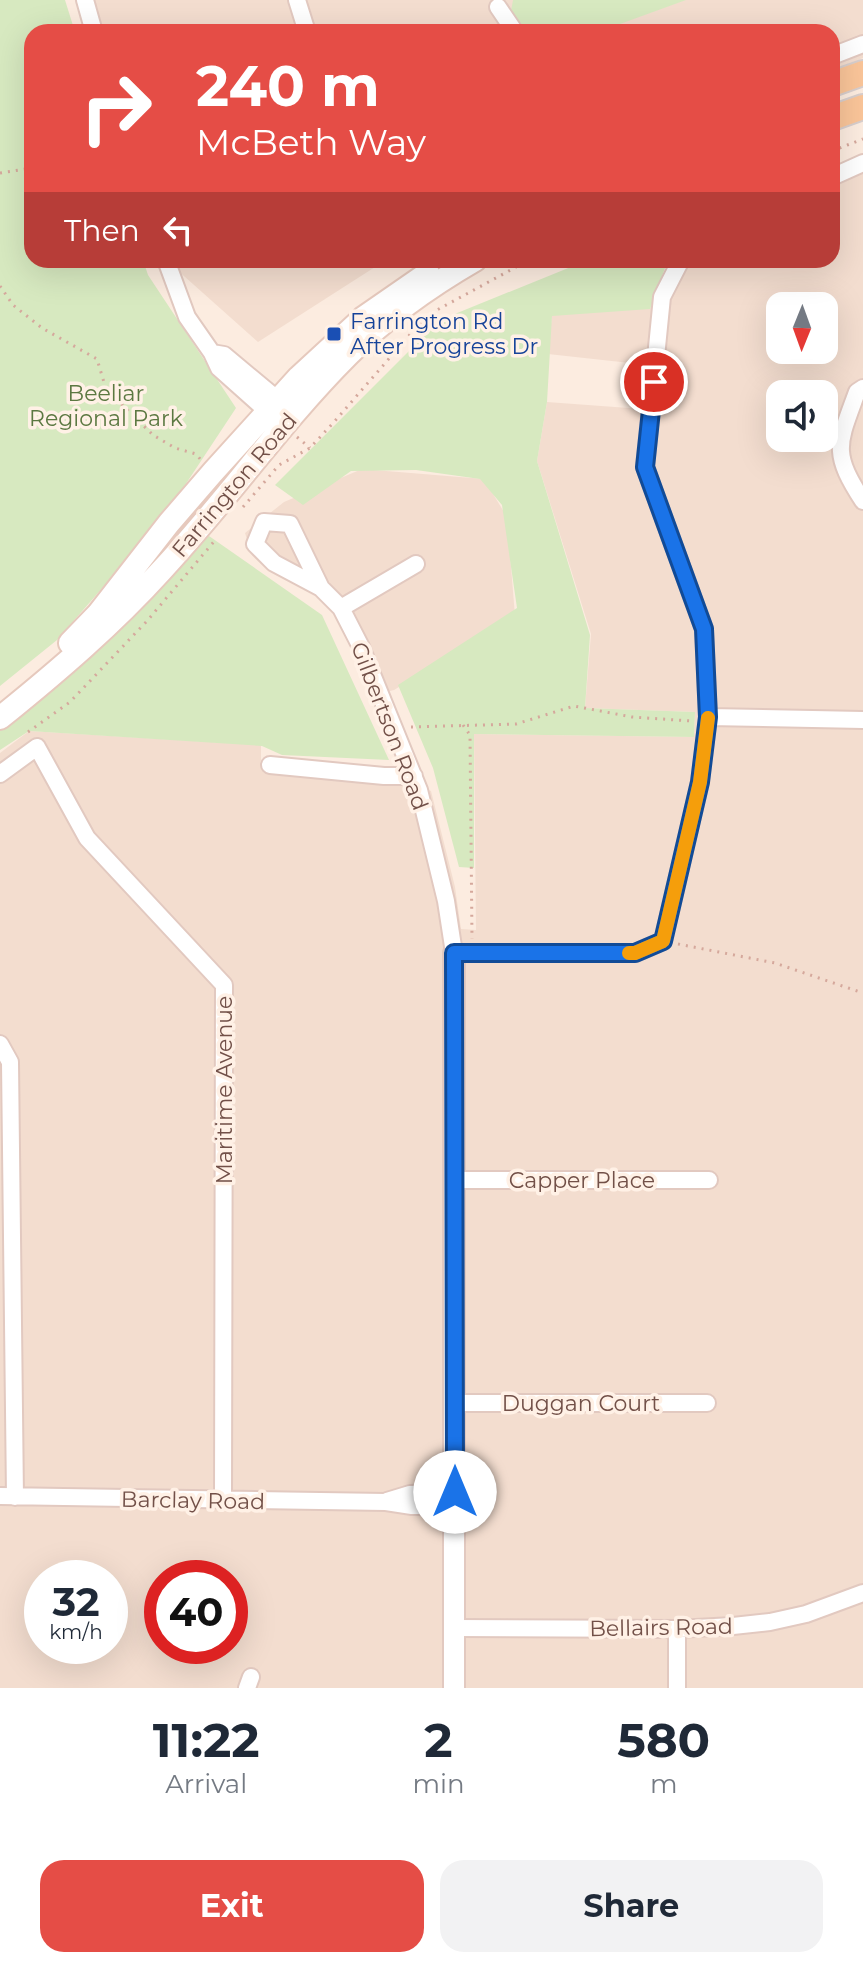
<!DOCTYPE html>
<html lang="en">
<head>
<meta charset="utf-8">
<style>
  :root { --surface:#fff; --page:#f2f2f3; --text:#1f2937; --muted:#747a83; --accent:#e54d46 }
  body { margin:0; font-family:Montserrat,sans-serif; background:var(--page); color:var(--text); height:100vh; display:flex; flex-direction:column; font-size:30px; white-space:nowrap }
  * { box-sizing:border-box; margin:0 }
  p { font-size:26px; color:var(--muted) }
  .icon { flex:none; width:44px; height:44px; fill:none; stroke:currentColor; stroke-width:2; stroke-linecap:round; stroke-linejoin:round }
  .map { position:relative; height:1688px; overflow:hidden }
  .details { display:flex; flex-direction:column; background:var(--surface); flex:1 }
  .details>* { flex:none }
  .top-card { position:absolute; left:24px; top:24px; width:816px; height:244px; border-radius:24px; box-shadow:0 8px 32px #0002; background:#e54d46; color:#fff; overflow:hidden }
  .needle { width:52px; rotate:181deg }
  .controls { position:absolute; left:766px; top:292px; display:grid; gap:16px }
  .controls a { display:grid; place-items:center; width:72px; height:72px; border-radius:16px; background:var(--surface); box-shadow:0 8px 32px #0002; font-size:40px }
  .speed { position:absolute; left:24px; top:1560px; display:flex; gap:16px; font-size:40px; font-weight:700; text-align:center }
  .speed>* { display:grid; place-content:center; width:104px; height:104px; border-radius:50%; background:var(--surface); box-shadow:0 8px 32px #0002; line-height:1 }
  .speed small { font-size:20px; font-weight:400 }
  .speed .limit { border:12px solid #d22; background:#fff; color:#111 }
  .pin { position:absolute; display:grid; place-items:center; width:68px; height:68px; color:#fff; margin:-34px; border:4px solid #fff; border-radius:50%; box-shadow:0 2px 8px #0007 }
  .me { position:absolute; width:88px; margin:-44px; rotate:0deg; stroke-linejoin:round; filter:drop-shadow(0 0 6px #0008) }
  .turn { display:flex; align-items:center; gap:28px; height:168px; padding:0 40px; font-size:36px }
  .turn .icon { width:104px; height:104px; stroke-width:2.5 }
  .turn b { display:block; font-size:56px; line-height:68px }
  .then { display:flex; align-items:center; height:76px; padding:0 40px; background:#0003; gap:16px; font-size:30px }
  .eta { display:flex; justify-content:space-evenly; align-items:center; height:136px; text-align:center }
  .eta b { font-size:48px; font-weight:700; line-height:56px }
  .action { display:flex; gap:16px; margin-top:auto; padding:16px 40px }
  .action a { flex:1; height:92px; border-radius:24px; background:var(--accent); color:#fff; font-size:32px; font-weight:700; line-height:92px; text-align:center }
  .action a+a { background:var(--page); color:var(--text) }
  .map>svg:first-child { display:block }
  .residential { fill:#f3ddcf; fill-rule:evenodd }
  .green { fill:#d7e9c0 }
  .lines { fill:none; stroke-linecap:round; stroke-linejoin:round }
  .minor-casing { stroke:#e2c9c0; stroke-width:20 }
  .tertiary-casing { stroke:#e2c9c0; stroke-width:24 }
  .secondary-casing { stroke:#e6c9bd; stroke-width:26 }
  .primary-casing { stroke:#d8cecc; stroke-width:28 }
  .path { stroke:#d5a89c; stroke-width:3; stroke-dasharray:2 6; stroke-linecap:butt }
  .minor { stroke:#fff; stroke-width:16 }
  .tertiary { stroke:#fff; stroke-width:20 }
  .secondary { stroke:#fff; stroke-width:22 }
  .primary { stroke:#fac599; stroke-width:24 }
  .route-casing { stroke:#114b97; stroke-width:20 }
  .route { stroke:#1a73e8; stroke-width:14 }
  .slow { stroke:#f59e0b; stroke-width:14 }
  .transit-dot { fill:#1a4fb4; stroke:#fff1e6; stroke-width:3 }
  .labels { text-anchor:middle; stroke-width:7; stroke-linejoin:round; paint-order:stroke }
  .transit-label { font-size:22px; fill:#164399; stroke:#fff1e6; text-anchor:start }
  .park-label { font-size:22px; fill:#5b7841; stroke:#fff1e6 }
  .street-label { font-size:22px; fill:#725048; stroke:#fff1e6 }
</style>
</head>
<body>
<div class="map">
<svg width="863" height="1688" viewBox="0 0 863 1688">
  <rect width="100%" height="100%" fill="#fcece0"/>
  <path class="residential" d="M82 0H863V58L832 70V32H91Z
    M863 160V1688H0V753L29 731 261 745V768L406 780 431 791 455 887 461 929 476 930 474 734 694 737 695 712 585 708 591 634 537 461 547 402 642 409 648 365 548 354 552 315 650 308 672 260H832V173ZM780 306H824V350H780ZM780 394H824V438H780ZM42 1578H110V1646H42ZM162 1578H230V1646H162Z
    M166 260H386L258 342Z
    M362 469 484 479 507 517 515 616 394 690 374 695 355 645 325 598 252 555 245 533 284 502Z"/>
  <path class="green" d="M0 0H65L75 32H32V260H143L148 275 236 408 164 517 57 640 0 686Z
    M513 0H686L598 32H519L511 11Z
    M588 260H668L650 309 552 316 547 402 537 461 590 635 585 708 695 712 694 737 474 734V868L459 867 433 768 398 685 517 608 502 505 480 479 416 470 351 471 303 505 275 485 440 320Z
    M209 536 322 615 389 760 282 755 262 746 29 731 0 750V729L101 648Z"/>
  <g class="lines">
    <g class="minor-casing">
      <path id="minor" d="M85 0 94 32
        M297 0 307 32
        M498 7 515 32
        M832 56 863 44
        M832 177 863 163
        M166 260 187 317 212 353 219 368 276 419
        M681 260 662 297 645 467 704 629 708 717
        M212 353 224 355 284 405
        M863 388 857 392C838 444 831 452 863 501
        M321 588 274 563 255 544 264 522 290 524 321 588 341 608 361 647 419 790 446 901 454 953H635L663 941 700 782 708 717 863 720
        M341 608 416 564
        M270 765 384 776H414
        M0 774 37 747 87 838 224 985 223 1501
        M0 1044 10 1062 15 1497
        M456 1180H709
        M455 1403H707
        M0 1496 386 1502 412 1506H455
        M387 1501 410 1494 455 1492
        M454 1628 677 1629 733 1626 770 1622 806 1614 863 1593
        M247 1688 251 1677
        M677 1688V1629"/>
    </g>
    <g class="tertiary-casing">
      <path id="tertiary" d="M454 1688V953"/>
    </g>
    <g class="secondary-casing">
      <path id="secondary" d="M70 643 98 614 169 523 213 472 299 377 363 318 428 273
        M0 718C57 672 112 625 161 571 226 501 281 422 348 355 385 318 430 286 475 260"/>
    </g>
    <g class="primary-casing">
      <path id="primary" d="M832 84 863 73
        M832 118 863 107"/>
    </g>
    <path class="path" d="M832 151 863 139
      M0 173 32 168
      M0 286 13 305 42 328 97 359 106 389 153 435 175 448 196 454 201 460
      M297 437 310 448
      M243 507 279 465 310 448 334 422 426 316 529 260
      M463 725 470 735 472 939
      M411 727 516 724 574 706 632 717 691 721
      M28 732 70 702 147 621 217 538
      M678 944 775 963 863 993"/>
    <use href="#minor" class="minor"/>
    <use href="#tertiary" class="tertiary"/>
    <use href="#secondary" class="secondary"/>
    <use href="#primary" class="primary"/>
  </g>
  <g class="lines">
    <g class="route-casing">
      <path id="route" d="M455 1492 454 953H635L663 941 700 782 708 717 704 629 645 467 654 382"/>
    </g>
    <use href="#route" class="route"/>
    <path class="slow" d="M629 953H635L663 941 700 782 708 718"/>
  </g>
  <rect class="transit-dot" x="326" y="326" width="16" height="16" rx="4"/>
  <g class="labels">
    <g class="transit-label">
      <text x="350" y="329">Farrington Rd<tspan x="350" dy="25">After Progress Dr</tspan></text>
    </g>
    <g class="park-label">
      <text x="106" y="401">Beeliar<tspan x="106" dy="25">Regional Park</tspan></text>
    </g>
    <g class="street-label">
      <text transform="translate(234 485) rotate(-50)" y="8">Farrington Road</text>
      <text transform="translate(390 726) rotate(69)" y="8">Gilbertson Road</text>
      <text transform="translate(224 1090) rotate(-90)" y="8">Maritime Avenue</text>
      <text x="582" y="1188">Capper Place</text>
      <text x="581" y="1411">Duggan Court</text>
      <text transform="translate(193 1500) rotate(1)" y="8">Barclay Road</text>
      <text transform="translate(661 1627) rotate(-1)" y="8">Bellairs Road</text>
    </g>
  </g>
</svg>
<div class="controls">
<a><svg class="needle" viewBox="-14 -14 28 28"><path d="M0-13l5 13h-10z" fill="#e53935"/><path d="M0 13l5-13h-10z" fill="#747a83"/></svg></a>
<a><svg class="icon" aria-label="sound" viewBox="0 0 24 24"><path d="M4 9h4l5-4v14l-5-4H4zM17 9q2 3 0 6"/></svg></a>
</div>
<div class="speed"><div>32<small>km/h</small></div><div class="limit">40</div></div>
<div class="pin" style="left:654px;top:382px;background:#d93025"><svg class="icon" aria-label="arrive" viewBox="0 0 24 24"><path d="M6 21V4h12l-3 4 3 4H6"/></svg></div>
<svg class="me" style="left:455px;top:1492px" viewBox="-20 -20 40 40"><circle r="19" fill="#fff"/><path d="M0-13L10 11 0 6-10 11z" fill="#1a73e8"/></svg>
<div class="top-card">
<div class="turn"><svg class="icon" aria-label="right" viewBox="0 0 24 24"><path d="M7 20v-9h11M14 6l5 5-5 5"/></svg><div><b>240 m</b>McBeth Way</div></div>
<div class="then">Then<svg class="icon" aria-label="left" viewBox="0 0 24 24"><path d="M17 20v-9H6M10 6l-5 5 5 5"/></svg></div>
</div>
</div>
<section class="details">
<div class="eta">
<div><b>11:22</b><p>Arrival</p></div>
<div><b>2</b><p>min</p></div>
<div><b>580</b><p>m</p></div>
</div>
<div class="action"><a>Exit</a><a>Share</a></div>
</section>
</body>
</html>
